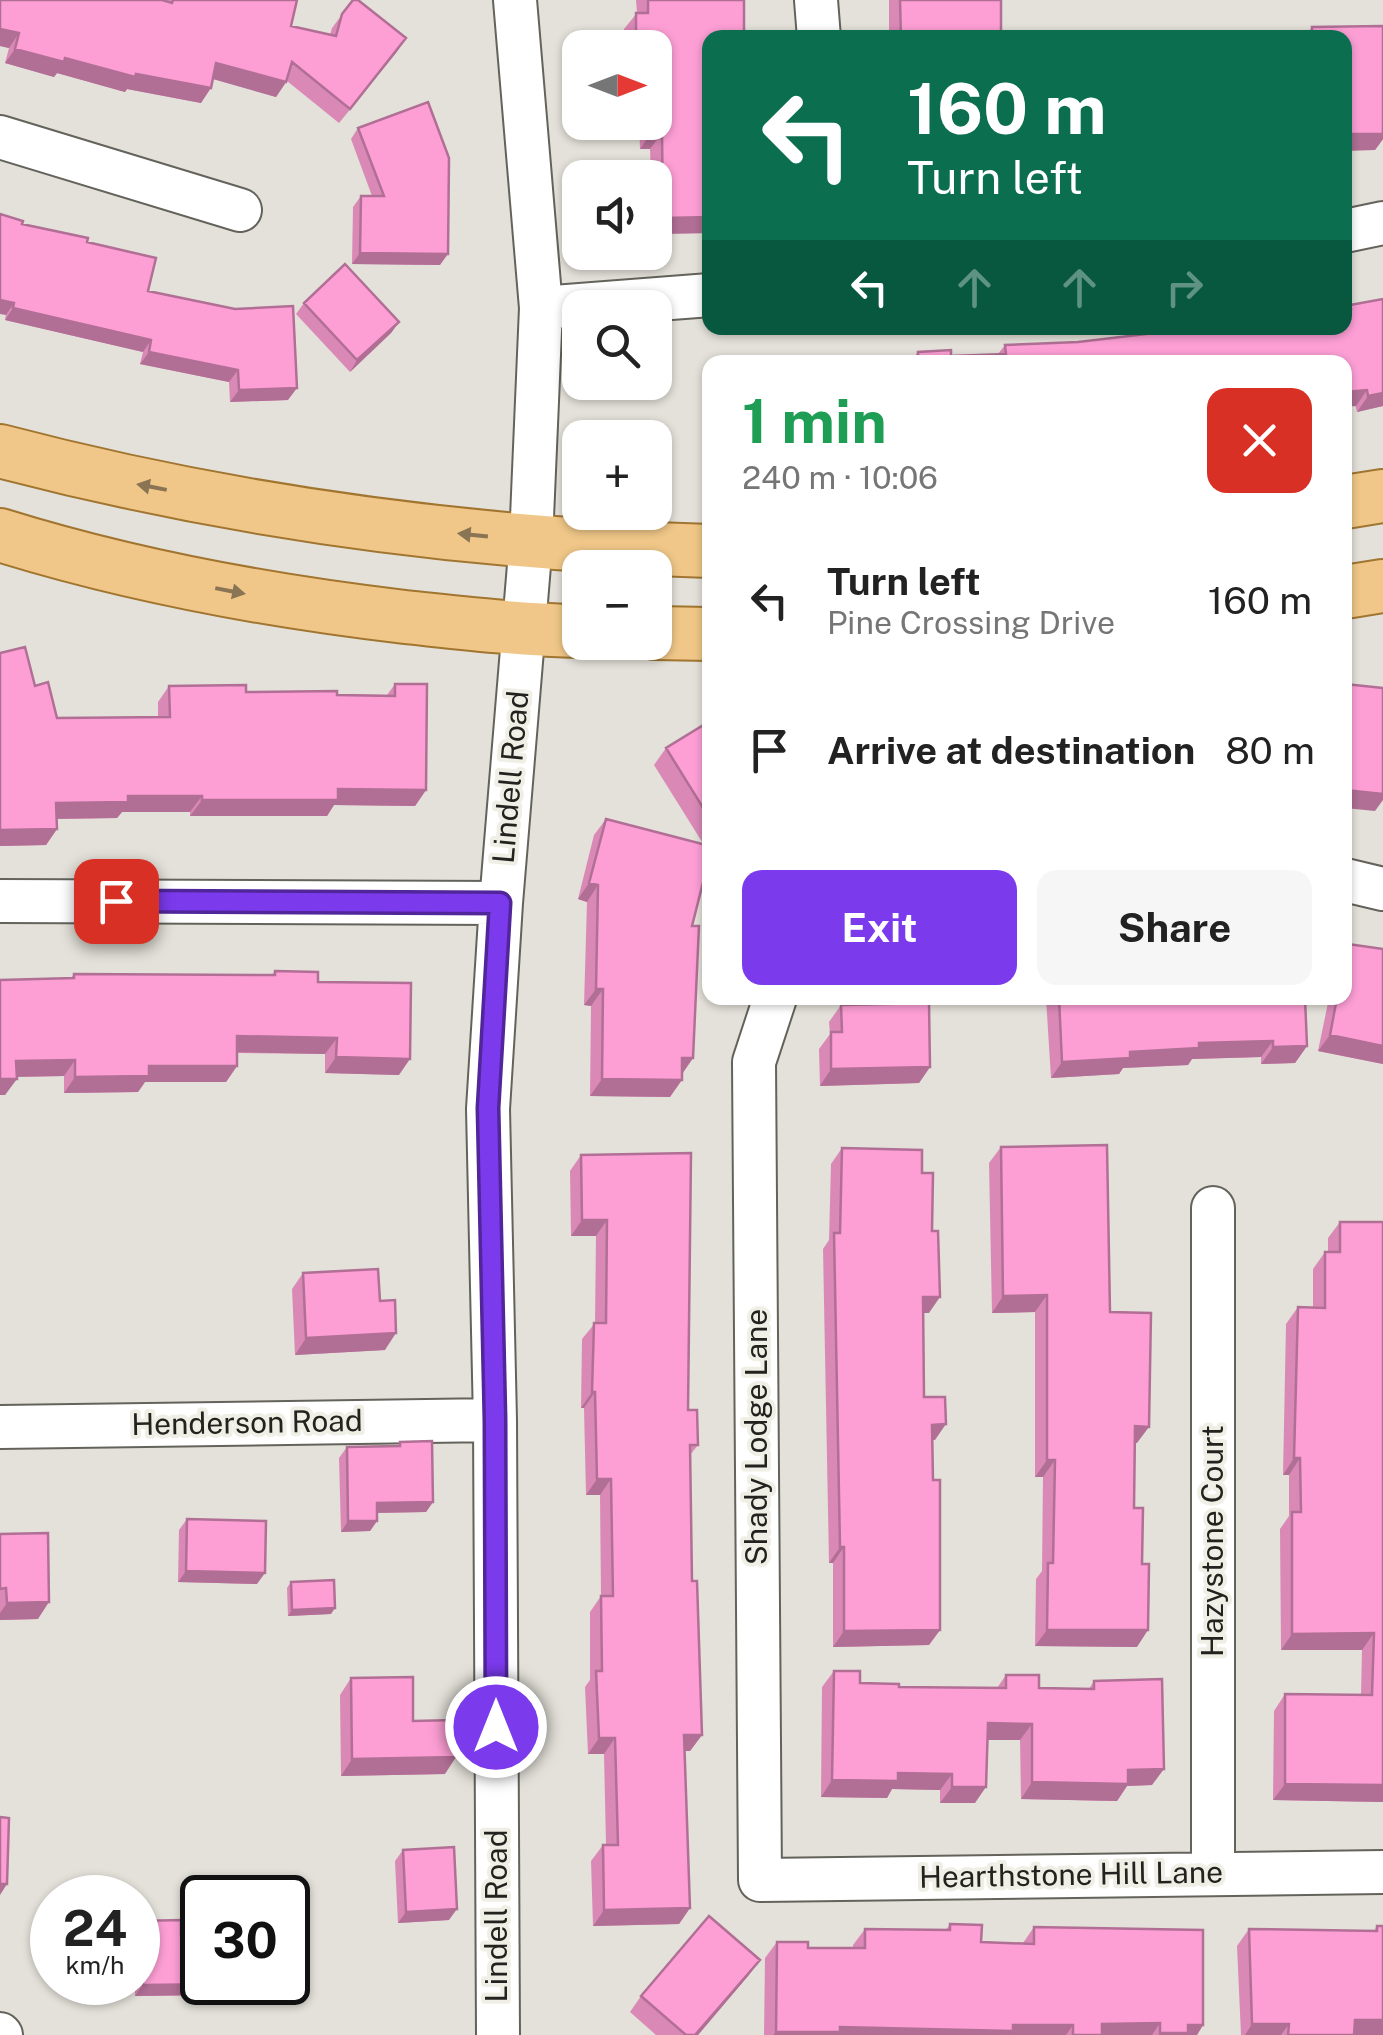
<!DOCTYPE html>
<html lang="en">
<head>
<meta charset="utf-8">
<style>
  :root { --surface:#fff; --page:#f6f6f6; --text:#222; --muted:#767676; --accent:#7c3aed }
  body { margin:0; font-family:"Public Sans",sans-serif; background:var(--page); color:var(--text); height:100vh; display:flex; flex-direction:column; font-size:38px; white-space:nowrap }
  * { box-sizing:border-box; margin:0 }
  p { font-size:32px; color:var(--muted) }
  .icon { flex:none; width:55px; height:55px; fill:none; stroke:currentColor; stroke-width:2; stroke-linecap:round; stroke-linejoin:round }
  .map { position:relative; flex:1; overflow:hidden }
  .details { position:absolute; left:702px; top:355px; width:650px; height:650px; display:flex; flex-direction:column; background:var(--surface); border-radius:20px; box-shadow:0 2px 8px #0004 }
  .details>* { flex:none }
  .top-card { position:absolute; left:702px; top:30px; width:650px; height:305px; border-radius:20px; box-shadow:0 2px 8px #0004; background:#0b6e4f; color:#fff; overflow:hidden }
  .needle { width:65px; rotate:90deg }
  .fabs { position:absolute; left:562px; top:30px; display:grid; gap:20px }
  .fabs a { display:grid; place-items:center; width:110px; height:110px; border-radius:20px; background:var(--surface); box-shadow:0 2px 8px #0004; font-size:50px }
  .speed { position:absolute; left:30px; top:1875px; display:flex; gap:20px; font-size:50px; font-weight:700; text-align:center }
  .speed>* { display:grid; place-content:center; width:130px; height:130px; border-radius:50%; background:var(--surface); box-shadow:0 2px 8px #0004; line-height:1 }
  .speed small { font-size:25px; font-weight:400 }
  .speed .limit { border:5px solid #111; border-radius:15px; background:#fff; color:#111 }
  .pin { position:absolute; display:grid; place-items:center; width:85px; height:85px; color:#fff; margin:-42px; border-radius:20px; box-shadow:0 5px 15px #0006 }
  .me { position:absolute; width:110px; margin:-55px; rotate:0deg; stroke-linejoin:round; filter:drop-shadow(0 0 8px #0008) }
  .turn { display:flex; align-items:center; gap:35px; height:210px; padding:0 40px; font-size:45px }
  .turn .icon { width:130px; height:130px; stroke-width:2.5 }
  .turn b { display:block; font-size:70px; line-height:85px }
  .lanes { display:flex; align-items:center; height:95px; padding:0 40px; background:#0003; justify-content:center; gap:50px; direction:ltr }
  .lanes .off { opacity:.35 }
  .round { display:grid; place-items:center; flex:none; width:105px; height:105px; border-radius:20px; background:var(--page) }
  .head { display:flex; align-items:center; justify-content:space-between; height:170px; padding:0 40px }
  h1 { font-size:60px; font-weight:700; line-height:75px; color:#1e9e55 }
  .primary-button { display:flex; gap:20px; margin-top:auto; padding:20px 40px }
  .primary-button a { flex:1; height:115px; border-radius:20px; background:var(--accent); color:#fff; font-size:40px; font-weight:700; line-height:115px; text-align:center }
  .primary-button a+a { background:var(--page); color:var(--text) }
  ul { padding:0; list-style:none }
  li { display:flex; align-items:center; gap:30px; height:150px; padding:0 40px }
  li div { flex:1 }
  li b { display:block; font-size:38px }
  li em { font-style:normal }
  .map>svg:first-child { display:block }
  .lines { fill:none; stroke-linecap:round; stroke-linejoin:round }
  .minor-casing { stroke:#64635b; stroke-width:46 }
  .major-casing { stroke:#a1752f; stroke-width:56 }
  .minor { stroke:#fff; stroke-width:42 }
  .major { stroke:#f0c788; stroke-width:52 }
  .wall { fill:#da89b7 }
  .shaded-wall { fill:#b16f95 }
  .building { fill:#fd9fd5; stroke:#b16f95; stroke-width:2.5 }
  .oneway { fill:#897454 }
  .route-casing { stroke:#51269a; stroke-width:25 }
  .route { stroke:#7c3aed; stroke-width:18 }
  .labels { text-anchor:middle; stroke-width:8; stroke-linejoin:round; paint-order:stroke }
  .street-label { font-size:30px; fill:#22221f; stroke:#f0efe6 }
</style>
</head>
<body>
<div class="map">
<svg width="1383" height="2035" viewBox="0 0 1383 2035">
  <rect width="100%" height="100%" fill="#e3e1d9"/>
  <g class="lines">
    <g class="minor-casing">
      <path id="minor" d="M816 0 819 38
        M0 137 240 210
        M1345 231 1383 223
        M541 308 710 295
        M1345 880 1383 889
        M0 901 501 903
        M775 998 754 1062 760 1880 1383 1872
        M0 1427 495 1420
        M1213 1874V1208
        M0 2034 1 2035
        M498 2035 495 1420 488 1109 501 903 531 541 541 308 515 0"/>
    </g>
    <g class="major-casing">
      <path id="major" d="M0 451C232 512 470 544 710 551
        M1345 502 1383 496
        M0 535C132 576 268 601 405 617 463 623 521 630 580 631
        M1345 592 1383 586
        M655 633 710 634"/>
    </g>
    <use href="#minor" class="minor"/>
    <use href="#major" class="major"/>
  </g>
  <path class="wall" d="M0 0H297L291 26 330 35 332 28 353 0 406 38 339 123 287 81 276 97 213 79 201 103 127 89 125 92 57 73 54 77 5 63 9 48 0 46Z
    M636 0H744L710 233 655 234V178H651L650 149H640L639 122H655V48H625L624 29 637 13Z
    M889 0H1001V38H889Z
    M1383 26V139L1375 150 1345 38H1304L1312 27Z
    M358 128 440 265 352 264 353 207 361 196H372L351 139Z
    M22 224 87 242 288 400 230 402 229 382 140 364 143 352 5 320Z
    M304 303 399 322 391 333 350 372 296 314Z
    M1350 305 1383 406 1357 412 1345 362H746L749 359 915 356 918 352 951 356 998 354 1005 345 1078 342 1347 310Z
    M0 653 35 686 57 718 158 717V702L169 686 246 692 387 695 395 684 426 790 415 806 334 805 327 816H190V812H122L117 818 57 819V829L46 845 0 846Z
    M710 721V855L692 926 693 1058 682 1074 670 1097 590 1096 591 1006 584 1005 587 902 578 899 594 835 606 819 704 845 654 765 666 748Z
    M1348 944 1383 949V1064L1318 1051 1329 998H1345V948Z
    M275 971 318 982 399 1075 325 1073V1054L237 1053V1066L226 1082H145L138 1092 64 1093V1076L16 1077 5 1095H0V980L71 978 74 974 272 975Z
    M1046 998H1305L1307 1046 1295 1063 1261 1064V1057L1192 1059 1188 1065 1123 1068 1119 1074 1051 1078Z
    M841 1005 930 1067 919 1083 820 1086 819 1049 830 1034 829 1022Z
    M1001 1147 1110 1312 1137 1443H1135L1134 1508 1137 1647 1035 1646 1036 1579 1042 1571 1043 1477H1035V1312L992 1313 989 1163Z
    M842 1148 922 1173 929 1313H923L924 1397 935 1440H933V1480L940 1630 929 1645 833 1647V1563H829L823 1249 829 1240 831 1164Z
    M581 1155 688 1410 698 1445 690 1455 692 1581 702 1735 690 1751H684L690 1908 679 1924 593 1926 591 1861 603 1845H606L604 1754H588L585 1687 590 1680V1612L601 1596 600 1495H586L584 1408H581L582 1339 595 1323 596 1236H571L570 1171Z
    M1340 1222 1383 1395V1802L1273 1800 1274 1711 1285 1694 1361 1695 1362 1650H1281L1280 1529 1289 1516V1475H1283L1286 1324 1298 1307 1313 1308V1269L1325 1252H1328V1238Z
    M303 1273 380 1301 385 1350 295 1355 292 1289Z
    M400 1442 433 1502 426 1512 377 1513V1521L370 1531 341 1532 339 1458 347 1447 397 1446Z
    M187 1519 257 1584 178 1582 179 1530Z
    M0 1534 38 1619 0 1620Z
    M291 1582 331 1614 288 1616 287 1588Z
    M834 1671 860 1683 899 1687 997 1688 1006 1675 1039 1688 1089 1689 1094 1681 1152 1785 1127 1786 1117 1801 1021 1799 1020 1740H988L975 1803H940V1790L892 1789 887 1798 821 1797 822 1687Z
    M351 1678 413 1721 445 1774 341 1776 340 1695Z
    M403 1850 449 1920 398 1923 395 1861Z
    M49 1910H52V1962L42 1963 41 1921Z
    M138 1921 181 1935 269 1992 261 2003 213 2001V1995L135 1996V1982H138Z
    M950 1924 981 1942 1023 1943 1034 1927 1203 2025 1197 2035H764L765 1958 777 1942 808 1948H853V1945L865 1929 946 1930Z
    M1377 1926 1383 2035H1241L1237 1946 1249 1929 1374 1931Z
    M760 1960 748 1976 698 2035H656L630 2012 641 1996Z"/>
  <path class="shaded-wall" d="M0 29 19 33 9 48 0 46Z
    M406 38 396 53 339 123 350 109Z
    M15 49 136 74 211 88 201 103 127 89 125 92 57 73 54 77 5 63Z
    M216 63 286 82 276 97 206 77Z
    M651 133H662L650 149H640Z
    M1345 134H1383V139L1375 150 1345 151Z
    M710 217V233L655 234V230L663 218Z
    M360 253 448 254 440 265 352 264Z
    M0 300 14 303 6 315 0 314Z
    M13 308 151 340 143 352 5 320Z
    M399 322 391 333 350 372 357 360Z
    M149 352 238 370 229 382 140 364Z
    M297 388 288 400 230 402 239 390Z
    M1367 390 1356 406 1345 407V392Z
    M1383 393V406L1357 412 1368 396Z
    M338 789 426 790 415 806 334 805 327 816H190L202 800Z
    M1345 790 1383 794V800L1375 811 1345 808Z
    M128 796H202L190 812H122L117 818 45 819 56 803Z
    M57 829 46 845 0 846V830Z
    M589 883 598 885 587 902 578 899Z
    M596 989H603L591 1006 584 1005Z
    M1330 1035 1383 1046V1064L1318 1051Z
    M237 1036 337 1038 325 1054 226 1052Z
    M1273 1041 1261 1057 1192 1059 1188 1065 1123 1068 1119 1074 1051 1078 1062 1062 1199 1043Z
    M1307 1046 1295 1063 1261 1064 1273 1047Z
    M336 1057 410 1059 399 1075 325 1073Z
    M682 1058H693L682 1074Z
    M75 1060 64 1076 5 1077 16 1061Z
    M149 1066H237L226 1082H145L138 1092 64 1093 75 1077Z
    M930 1067 919 1083 820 1086 831 1069Z
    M0 1079H17L5 1095H0Z
    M602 1079 682 1080 670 1097 590 1096Z
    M582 1220H607L596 1236H571Z
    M1047 1295 1035 1312 992 1313 1003 1296Z
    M923 1297H940L929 1313H912Z
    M396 1333 385 1350 295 1355 306 1338Z
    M592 1392H595L584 1408H581Z
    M946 1424 935 1440H921L932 1425Z
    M1135 1426 1149 1427 1137 1443H1124Z
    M1294 1458H1300L1289 1475H1283Z
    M1047 1460H1055L1043 1477H1035Z
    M597 1479H611L600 1495H586Z
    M433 1502 426 1512 369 1513 377 1503Z
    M348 1521H377L370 1531 341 1532Z
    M840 1547H844L833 1563H829Z
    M186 1571 265 1573 257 1584 178 1582Z
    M49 1602 38 1619 0 1620V1613L7 1603Z
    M335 1608 331 1614 288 1616 292 1610Z
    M940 1630 929 1645 833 1647 844 1631Z
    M1047 1630H1148L1137 1647 1035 1646Z
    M1374 1633 1362 1650H1281L1292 1634Z
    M988 1723 1032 1724 1020 1740H977Z
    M684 1735H702L690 1751H673Z
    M599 1738H615L604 1754H588Z
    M456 1757 445 1774 341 1776 352 1759Z
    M1164 1769 1152 1785 1127 1786 1117 1801 1021 1799 1032 1782 1128 1770Z
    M898 1773 952 1774 940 1790 892 1789 887 1798 821 1797 832 1780Z
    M1285 1784 1383 1785V1802L1273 1800Z
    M952 1787H986L975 1803H940Z
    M0 1884H7L0 1895Z
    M690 1908 679 1924 593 1926 604 1910Z
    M457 1909 449 1920 398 1923 406 1912Z
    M50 1952H52V1962L42 1963Z
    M760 1960 748 1976 698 2035H695Z
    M221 1984 213 1995 135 1996 143 1985Z
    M221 1990 269 1992 261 2003 213 2001Z
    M1355 2020H1383V2035H1344Z
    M1160 2023 1152 2035H1094L1102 2024Z
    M1252 2024H1289L1281 2035H1245Z
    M1073 2025 1066 2035H773L776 2032 840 2027Z
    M1188 2025H1203L1197 2035H1159L1160 2033Z"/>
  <path class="building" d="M0 0H162L172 3 173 0H297L291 26 336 36 342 14 353 0H358L406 38 350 109 292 62 286 82 216 63 211 88 136 74 135 77 65 58 64 62 15 49 19 33 0 29Z
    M648 0H744V38H710V217L663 218 662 133H651V122H655V48H636V13H648Z
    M900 0H1001V38H901Z
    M1383 26V134H1345V38H1312V27Z
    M428 102 449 158 448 254 360 253 361 196H384L358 128Z
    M0 214 23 221 22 224 88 238 87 242 156 258 148 291 235 309 293 306 297 388 239 390 238 370 149 352 151 340 13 308 14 303 0 300Z
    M345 264 399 322 357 360 304 303Z
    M1383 299V393L1368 396 1367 390 1345 392V362H749V359L918 356V352L951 350V356L1006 354 1005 345 1078 342 1197 328H1345V310L1351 309 1350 305Z
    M25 647 35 686 48 682 57 718 170 717 169 686 246 685V692L337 691V695L395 696V684H427L426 790 338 789V800H202V796H128V802L56 803 57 829 0 830V653Z
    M1345 684 1383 688V794L1345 790Z
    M710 721V819L666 748Z
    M606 819 710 846V855L692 926H699L693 1058H682V1080L602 1079 603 989H596L598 885 589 883Z
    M1348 944 1383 949V1046L1330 1035 1337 998H1345V959Z
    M275 971 318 972V982L411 983 410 1059 336 1057 337 1038 237 1036V1066H149V1076L75 1077V1060L16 1061 17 1079H0V980L74 978V974L275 975Z
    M1059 998H1305L1307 1046 1273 1047V1041L1199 1043V1048L1130 1052V1058L1062 1062Z
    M929 1003 930 1067 831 1069V1032H842L841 1005Z
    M1107 1145 1110 1312 1151 1313 1149 1427 1135 1426 1134 1508H1143L1142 1564H1149L1148 1630H1047L1048 1563H1053L1055 1460H1047V1295L1003 1296 1001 1147Z
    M842 1148 922 1150V1173H933L932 1231H938L940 1297H923L924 1397H945L946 1424 932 1425 933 1480H940V1630L844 1631V1547H840L834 1233H840Z
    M691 1153 688 1410H697L698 1445H690L692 1581H697L702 1735H684L690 1908 604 1910 603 1845H618L615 1738H599L596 1671H602L601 1596H613L611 1479H597L595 1392H592L594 1323H606L607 1220H582L581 1155Z
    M1340 1222H1383V1785L1285 1784V1694L1372 1695 1374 1633 1292 1634V1512H1301L1300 1458H1294L1298 1307 1325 1308V1252H1340Z
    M378 1269 380 1301 395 1300 396 1333 306 1338 303 1273Z
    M432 1441 433 1502 377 1503V1521H348L347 1447 400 1446V1442Z
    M187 1519 266 1521 265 1573 186 1571Z
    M48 1533 49 1602 7 1603 6 1588 0 1589V1534Z
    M334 1580 335 1608 292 1610 291 1582Z
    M834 1671H860V1683L899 1684V1687L1006 1688V1675H1039V1688L1094 1689V1681L1162 1679 1164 1769 1128 1770V1784L1032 1782V1724L988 1723 986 1787H952V1774L898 1773V1781L832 1780Z
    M413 1677V1721L456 1720V1757L352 1759 351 1678Z
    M0 1817 9 1818 7 1884H0Z
    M454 1847 457 1909 406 1912 403 1850Z
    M49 1910H52V1952H50Z
    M709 1916 760 1960 695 2035H686L641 1996Z
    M181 1920V1935H202V1982H269V1992L221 1990V1984L143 1985 142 1967H138V1921Z
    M950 1924 982 1925 981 1942 1034 1944V1927L1203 1930V2025H1188V2033H1160V2023L1102 2024V2035H1073V2025H1013V2031L840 2027V2032H776L777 1942H808V1948H865V1929L950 1930Z
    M1377 1926H1383V2020H1355L1354 2035H1288L1289 2024H1252L1249 1929 1377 1931Z"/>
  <defs><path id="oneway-solid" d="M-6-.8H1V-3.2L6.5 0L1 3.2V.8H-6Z" transform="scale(2.5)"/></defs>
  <g class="oneway">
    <use href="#oneway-solid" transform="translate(152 487) rotate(-169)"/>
    <use href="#oneway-solid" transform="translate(473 535) rotate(-174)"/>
    <use href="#oneway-solid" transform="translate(230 591) rotate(11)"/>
  </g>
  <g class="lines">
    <g class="route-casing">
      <path id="route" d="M116 901 500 903 488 1108 495 1420 496 1727"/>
    </g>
    <use href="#route" class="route"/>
  </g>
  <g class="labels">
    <g class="street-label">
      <text transform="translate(511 777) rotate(-85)" y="10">Lindell Road</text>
      <text transform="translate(247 1423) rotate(-1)" y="10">Henderson Road</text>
      <text transform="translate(757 1437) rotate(-90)" y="10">Shady Lodge Lane</text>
      <text transform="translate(1213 1541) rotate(-90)" y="10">Hazystone Court</text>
      <text transform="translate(1071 1875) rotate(-1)" y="10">Hearthstone Hill Lane</text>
      <text transform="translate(497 1916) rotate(-90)" y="10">Lindell Road</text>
    </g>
  </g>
</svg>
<div class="fabs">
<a><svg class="needle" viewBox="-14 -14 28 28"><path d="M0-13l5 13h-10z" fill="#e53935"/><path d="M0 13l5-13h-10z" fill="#767676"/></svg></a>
<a><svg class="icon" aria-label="sound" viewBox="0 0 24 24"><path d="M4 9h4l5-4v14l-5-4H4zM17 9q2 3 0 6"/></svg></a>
<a><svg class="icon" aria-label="search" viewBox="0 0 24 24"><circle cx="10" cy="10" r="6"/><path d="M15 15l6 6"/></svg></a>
<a>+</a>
<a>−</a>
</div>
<div class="speed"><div>24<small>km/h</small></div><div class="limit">30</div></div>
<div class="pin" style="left:116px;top:901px;background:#d93025"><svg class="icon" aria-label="arrive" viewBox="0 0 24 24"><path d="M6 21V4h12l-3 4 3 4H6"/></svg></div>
<svg class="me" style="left:496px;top:1727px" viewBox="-20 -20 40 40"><circle r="17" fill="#7c3aed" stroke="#fff" stroke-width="3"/><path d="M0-11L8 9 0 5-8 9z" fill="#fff"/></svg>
<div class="top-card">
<div class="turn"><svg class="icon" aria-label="left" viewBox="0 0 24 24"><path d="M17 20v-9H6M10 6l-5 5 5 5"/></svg><div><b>160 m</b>Turn left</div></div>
<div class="lanes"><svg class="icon" aria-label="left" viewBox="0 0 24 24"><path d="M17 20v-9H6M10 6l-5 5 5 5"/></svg><svg class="icon off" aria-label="ahead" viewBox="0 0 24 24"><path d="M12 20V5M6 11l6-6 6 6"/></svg><svg class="icon off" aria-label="ahead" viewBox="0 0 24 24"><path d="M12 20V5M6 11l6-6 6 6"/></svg><svg class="icon off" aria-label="right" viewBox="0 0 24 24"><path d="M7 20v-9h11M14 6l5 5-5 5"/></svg></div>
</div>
<section class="details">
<div class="head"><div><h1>1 min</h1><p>240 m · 10:06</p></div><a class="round" style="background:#d93025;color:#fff"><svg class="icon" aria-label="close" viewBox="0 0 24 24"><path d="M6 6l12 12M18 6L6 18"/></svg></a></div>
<ul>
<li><svg class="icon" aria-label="left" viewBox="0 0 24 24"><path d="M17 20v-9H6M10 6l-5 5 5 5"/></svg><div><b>Turn left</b><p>Pine Crossing Drive</p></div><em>160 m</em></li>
<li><svg class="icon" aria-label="arrive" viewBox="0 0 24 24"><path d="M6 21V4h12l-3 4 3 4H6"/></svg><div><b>Arrive at destination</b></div><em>80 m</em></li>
</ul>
<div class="primary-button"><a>Exit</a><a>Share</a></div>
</section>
</div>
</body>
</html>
